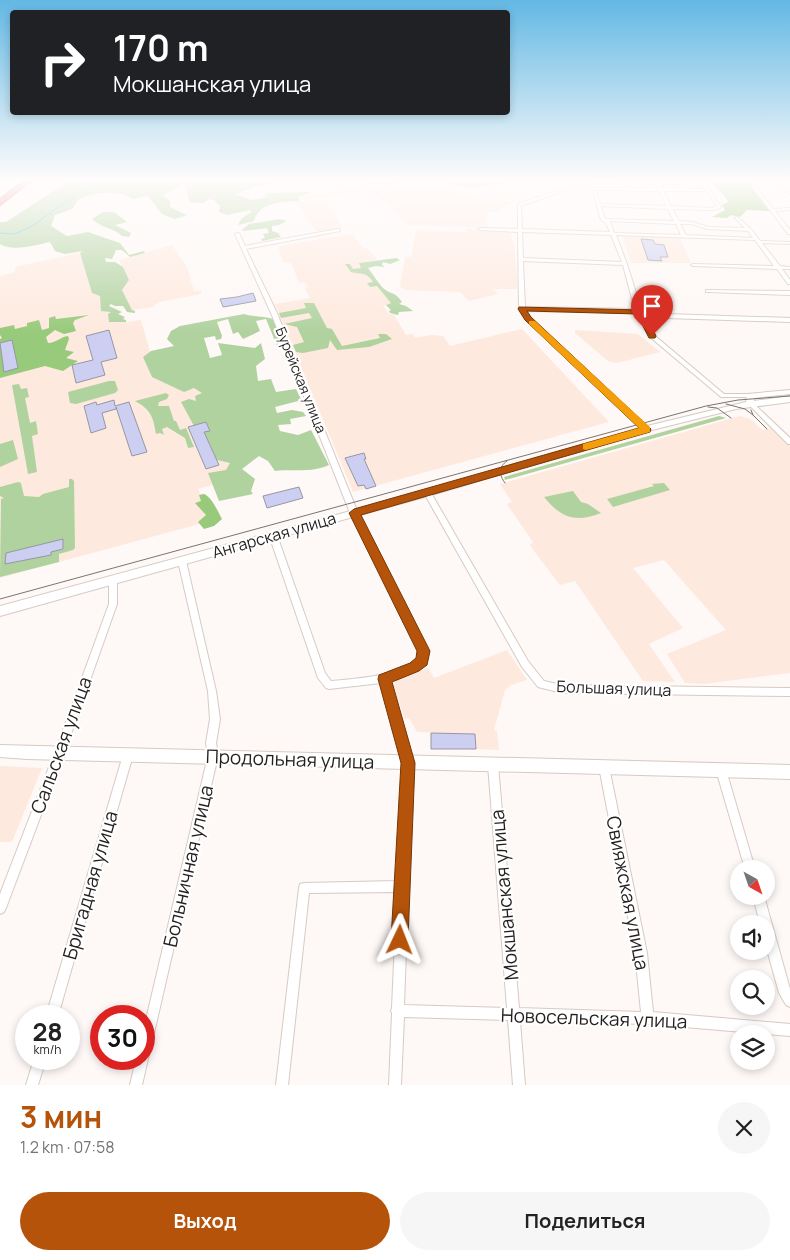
<!DOCTYPE html>
<html lang="ru">
<head>
<meta charset="utf-8">
<style>
  :root { --surface:#fff; --page:#f6f6f6; --text:#222; --muted:#767676; --accent:#b45309 }
  body { margin:0; font-family:Manrope,sans-serif; background:var(--page); color:var(--text); height:100vh; display:flex; flex-direction:column; font-size:19px; white-space:nowrap }
  * { box-sizing:border-box; margin:0 }
  p { font-size:16px; color:var(--muted) }
  .icon { flex:none; width:28px; height:28px; fill:none; stroke:currentColor; stroke-width:2; stroke-linecap:round; stroke-linejoin:round }
  .map { position:relative; height:1085px; overflow:hidden }
  .drawer { display:flex; flex-direction:column; background:var(--surface); flex:1 }
  .drawer>* { flex:none }
  .banner { position:absolute; left:10px; top:10px; width:500px; height:105px; border-radius:5px; box-shadow:0 2px 8px #0003; background:#202124; color:#fff; overflow:hidden }
  .needle { width:32px; rotate:140deg }
  .fabs { position:absolute; left:730px; top:860px; display:grid; gap:10px }
  .fabs a { display:grid; place-items:center; width:45px; height:45px; border-radius:50%; background:var(--surface); box-shadow:0 2px 8px #0003; font-size:25px }
  .speed { position:absolute; left:15px; top:1005px; display:flex; gap:10px; font-size:25px; font-weight:700; text-align:center }
  .speed>* { display:grid; place-content:center; width:65px; height:65px; border-radius:50%; background:var(--surface); box-shadow:0 2px 8px #0003; line-height:1 }
  .speed small { font-size:12px; font-weight:400 }
  .speed .limit { border:8px solid #d22; background:#fff; color:#111 }
  .pin { position:absolute; display:grid; place-items:center; width:42px; height:42px; color:#fff; margin:-51px -21px; border-radius:50% 50% 50% 0; rotate:-45deg; box-shadow:0 0 5px #0007 }
  .pin .icon { rotate:45deg }
  .me { position:absolute; width:55px; margin:-28px; rotate:2deg; stroke-linejoin:round; filter:drop-shadow(0 0 4px #0008) }
  .turn { display:flex; align-items:center; gap:18px; height:105px; padding:0 20px; font-size:22px }
  .turn .icon { width:65px; height:65px; stroke-width:2.5 }
  .turn b { display:block; font-size:35px; line-height:42px }
  .round { display:grid; place-items:center; flex:none; width:52px; height:52px; border-radius:26px; background:var(--page) }
  .headline { display:flex; align-items:center; justify-content:space-between; height:85px; padding:0 20px }
  h1 { font-size:30px; font-weight:700; line-height:38px; color:var(--accent) }
  .button { display:flex; gap:10px; margin-top:auto; padding:10px 20px }
  .button a { flex:1; height:58px; border-radius:30px; background:var(--accent); color:#fff; font-size:20px; font-weight:700; line-height:58px; text-align:center }
  .button a+a { background:var(--page); color:var(--text) }
  .map>svg:first-child { display:block }
  .built { fill:#fee9de }
  .green { fill:#b0d29f }
  .forest { fill:#97ca7b }
  .lines { fill:none; stroke-linecap:round; stroke-linejoin:round }
  .stream { stroke:#3bbede; stroke-width:1 }
  .building { fill:#cccff1; stroke:#9697a3 }
  .street-casing { stroke:#d7cac3; stroke-width:2 }
  .secondary-casing { stroke:#d7cac3; stroke-width:2 }
  .highway-casing { stroke:#a35061; stroke-width:2 }
  .street { fill:#fff; fill-rule:evenodd }
  .secondary { fill:#fff; fill-rule:evenodd }
  .highway { fill:#e86a85; fill-rule:evenodd }
  .tram { stroke:#7a7573; stroke-width:1 }
  .route { fill:#b45309; stroke:#753606 }
  .slow { fill:#f59e0b }
  .labels { text-anchor:middle; stroke-width:4.5; stroke-linejoin:round; paint-order:stroke }
  .far-street-label { font-size:14px; fill:#241f1d; stroke:#fff }
  .street-label { font-size:16px; fill:#241f1d; stroke:#fff }
  .near-street-label { font-size:19px; fill:#241f1d; stroke:#fff }
</style>
</head>
<body>
<div class="map">
<svg width="790" height="1085" viewBox="0 0 790 1085">
  <rect width="100%" height="100%" fill="#fef8f6"/>
  <path class="built" d="M427 185 470 195V197L495 202 511 201 512 204 507 205 506 208H502L500 212H487V228L407 225 391 206 367 190 303 200 301 197 365 188 388 191Z
    M308 201 309 203 326 201 343 227 317 232 297 202Z
    M466 229 511 232 512 242 514 243 518 289H493L498 294 469 301 460 292 406 290 400 287 405 257H411L416 230 465 232Z
    M352 234 363 248H367L377 259 361 263 394 302 383 306 389 314 394 315 406 335 413 334 415 338 431 335 443 336 450 346 522 329 609 422 353 492 275 304 310 298 305 289 308 287 306 283 299 282 291 263 283 262 278 246Z
    M621 234 679 236 691 263H631Z
    M172 245 187 267 194 291H201V294L159 302 153 307 132 310 122 290 129 280 119 260Z
    M80 253 92 292 100 296 112 312 109 314 126 322 141 320 150 352 143 357 197 384 242 463V477L198 489 214 520 0 578V276L15 272V267Z
    M575 330 638 334 660 352 617 363 608 361 575 333Z
    M740 416 750 419 762 430 771 428 790 446V673L704 684 685 683 667 654 726 630 664 560 633 568 683 628 649 644 675 682 643 681 575 581 560 585 537 555 530 545 533 542 507 504 512 502 500 484Z
    M507 650 527 680 511 685 505 690 494 730 497 731 499 750 476 749 474 734 417 732 409 718 405 719 392 685 398 679 428 668 434 678Z
    M0 766 42 768 12 842H0Z"/>
  <path class="green" d="M69 181H274L235 194 252 200 264 198 267 193 310 192 308 194 300 196 299 201C282 202 260 201 254 221L238 225 242 218 252 212 250 210 227 215 219 212 220 206 214 200 209 199 203 203 190 202 184 184 163 195 170 201V207L187 215 175 219 162 214 148 196 133 199C121 190 89 191 77 201 75 203 75 206 73 208 69 211 60 213 55 215L51 226 67 236 88 232 120 243 129 255 144 251 145 253 130 257 122 250H116L112 259 105 258 106 262H115L123 267 129 280 122 290 132 310 135 311V313L127 312 123 306H115L111 304 109 306 122 312 118 314 125 317 123 319 126 320V322H109L108 314 111 312 101 311 100 296 92 293 80 253 83 251 65 254 55 251 50 242C36 245 12 252 0 244V222H6Z
    M372 181H516L469 188 443 181 369 184Z
    M103 212H114L127 222 115 225 131 233 129 237 122 236C114 228 101 228 92 219Z
    M280 219 287 221 279 225 272 226V231L278 233 281 237 262 241 261 239 265 238 263 234 269 233 267 228 243 231 242 230 249 224Z
    M396 258 400 260 390 264 383 262 382 265 385 267 375 266 368 268C373 274 378 283 383 288 389 294 395 291 402 302L399 304 406 306 413 311 399 312 398 315 390 313 389 311 391 310 386 305 391 303 377 286 370 287 367 283 373 282C366 271 361 275 351 272L345 264H350L353 269 361 268 359 263Z
    M304 303H314L327 328 332 329 342 346 380 338 378 334H386L392 339 369 347 337 350 330 340 328 348 303 353 296 352 293 345 304 342 297 327 284 324 312 318 309 313 281 318 279 313 306 308Z
    M244 314C254 317 264 316 273 319L284 347 278 348 266 319 256 321 260 331 243 339 238 332 233 334 228 319 217 322 222 336 221 339 216 340 215 336 204 338 210 358 222 355 218 343 255 348 261 343 265 359 256 366 258 381 271 379 276 392 296 389 303 403 300 404 298 401 275 407 277 413 292 410 303 412 306 416 290 419 291 424 278 425 280 431 298 435 311 430 329 465C312 473 293 469 275 471L268 461 259 456 242 469 255 479 251 491 253 494 219 501 208 473 226 470 230 463 217 460 204 432 210 430 206 422 194 426 181 402 189 399 196 401 195 396 202 393 194 388 184 392 152 377 143 357 151 351 174 346 167 339 171 331 180 326Z
    M109 381H115L118 390 115 393 76 404 70 403 68 392Z
    M19 384 21 389 27 388 29 397 25 398 30 423 36 421 38 434 32 436 37 472 28 474 12 385Z
    M166 393 169 395 167 399 159 402 158 406H169L174 421H176L180 430 186 428 194 447 188 448 185 438 167 427 162 429 164 435 160 433 156 434C153 416 151 410 135 401Z
    M719 416 726 418 505 480 504 477Z
    M13 440 18 459 0 467V444Z
    M69 479H72L74 481 75 548 73 550 59 554V562L0 577 1 499 4 498 0 496V487L18 482 21 483 24 496 39 497 43 494 69 487Z
    M664 483 670 490 613 507 607 499 654 486 652 484Z
    M573 491 581 502 588 504 601 513C575 523 561 518 544 497Z"/>
  <path class="forest" d="M710 181H747L751 183 772 210 768 211 747 210 740 217 731 215 727 218 712 217 725 210 722 205 728 202 724 195Z
    M89 315 75 320 73 323 76 331 64 334 55 330 46 337 48 343C56 343 60 337 68 336L69 339 65 350 74 352 66 358 78 361 63 371 45 366 0 378V339L2 338 0 335V328L14 325 15 329 27 326V323L39 320 42 330 49 328V318L55 316 56 319Z
    M204 494C212 497 218 512 222 519L214 526 204 529 198 522 206 515 195 503 201 501 199 495Z"/>
  <g class="lines">
    <path class="stream" d="M0 233 15 234 34 225 79 192 109 181"/>
  </g>
  <path class="building" d="M641 239 653 240 655 244 664 245 668 257H660L662 261 648 260Z
    M253 293 256 301 229 306 223 307 220 299 237 297Z
    M109 330 117 358 101 362 105 375 76 383 72 365 93 360 86 336Z
    M12 340 18 368 4 372 0 343Z
    M114 400 115 406 129 402 147 452 132 456 116 407V409L102 413 106 428 91 433 84 406 96 402 97 405Z
    M206 422 210 431 204 432 219 465 206 469 188 427Z
    M364 453 366 459H364L376 486 366 489 364 485 358 486 345 458Z
    M299 487 303 498 267 508 263 496Z
    M63 539V549L51 552V555L5 564 6 553Z
    M431 733 475 734 476 749H431Z"/>
  <g class="lines">
    <g class="street-casing">
      <path id="street" d="M586 181 705 183 721 207 720 208 712 210 672 209 679 221 693 222 708 227 745 228 735 218 737 217 751 229 760 241 790 242V244L762 243 780 266 790 267V269H782L790 280V284H788L777 269 693 266 691 265 693 264 774 266 755 240 616 235 627 264 638 299 643 310 667 314 790 318V322L667 318 644 313 654 335 724 394H750L753 396 752 397H721L650 337 639 313 526 311 530 318 649 429 646 431 644 430 526 320 519 309 518 232 480 230 478 229 480 228 518 229V204ZM587 183 656 184 658 188H592L601 220 606 223 610 232 522 229 521 206ZM660 184 703 185 705 189 662 188ZM595 190 659 191 667 206 600 204ZM663 191H707L717 206 712 208 671 206ZM601 206 668 209 674 221 605 219ZM610 221 676 224 681 235 614 233ZM680 224H692L707 229 748 231 753 238 686 235ZM522 232 611 235 622 262 523 258ZM523 261 623 265 632 299 637 309 525 307Z
        M745 181 752 182 773 209 790 208V210L775 211 790 230V234H788L750 184Z
        M775 181H779L790 191V194Z
        M338 229H340V231L246 249 277 313 358 513 427 651V661L426 664 405 676 389 681 413 763 404 1005 507 1008 488 765 490 762 493 760 496 762 498 765 519 1008 641 1012 635 953 599 767 601 764 604 762 607 764 609 767 647 953 653 1012 790 1024V1036L648 1024 520 1021 525 1085H513L508 1020 404 1017 401 1085H389L392 1013 391 1011 392 1008 397 892 309 893 288 1085H276L299 888 300 884 304 883 398 881 403 763 381 683 329 689 326 688 318 678 269 535 270 533H276L277 535 325 673 331 681C362 678 392 677 419 659V651L350 513 271 313 235 234 239 233 245 246Z
        M706 290 790 291V295L708 292H706Z
        M750 401 752 402 790 438V444H788L748 404V402Z
        M428 490 430 491 528 661 544 681 562 685 790 688V696L562 693 538 687 522 667 424 493Z
        M182 558 185 559 186 561 216 691 220 719 216 743 218 756 142 1085H130L136 1059H144V1028L208 756 206 743 210 719 208 691 178 561 179 559Z
        M113 577 116 578 117 580V604L64 754 6 908 4 912 0 914V894L54 754 109 604V580L110 578Z
        M128 750 131 752 133 755 58 1016H46L123 755 125 752Z
        M721 765 724 767 726 770 755 869H745L716 770 718 767Z
        M753 896H764L790 989V1007L786 1005 779 993 766 946V924H760Z
        M34 1059H46L38 1085H26Z"/>
    </g>
    <g class="secondary-casing">
      <path id="secondary" d="M790 390V394L754 398V401L790 396V402L736 409 648 431 428 496 0 616V606L428 490 643 427 746 402 747 394Z
        M0 745 790 765V779L27 759 0 757Z"/>
    </g>
    <g class="highway-casing">
      <path id="highway" d="M23 181H31L0 205V199Z"/>
    </g>
    <use href="#street" class="street"/>
    <use href="#secondary" class="secondary"/>
    <use href="#highway" class="highway"/>
    <path class="tram" d="M726 404 745 409 753 415
      M708 407 717 408 731 418
      M751 410 753 415 767 429
      M505 483C499 475 498 467 507 461
      M0 599 706 406 738 400 790 396"/>
  </g>
  <linearGradient id="sky" x2="0" y2="1"><stop stop-color="#63b8e4"/><stop offset="0.54" stop-color="#fffcfb"/><stop offset="1" stop-color="#fffcfb" stop-opacity="0"/></linearGradient>
  <rect width="790" height="333" fill="url(#sky)"/>
  <path class="route" d="M519 307 643 310 656 336 655 338H649L637 314 527 311 531 317 651 429 650 432 361 515 430 651 427 665 419 671 392 682 415 763 408 940 406 946 400 948 394 946 391 940 401 763 378 679 379 675 410 663 416 658 417 651 349 513 354 509 639 428 525 320 518 309Z"/>
  <path class="slow" d="M529 321H535L650 427V432L586 450 583 449V444L639 428 529 324Z"/>
  <g class="labels">
    <g class="far-street-label">
      <text transform="translate(301 380) rotate(68)" y="5">Бурейская улица</text>
    </g>
    <g class="street-label">
      <text transform="translate(274 535) rotate(-16)" y="6">Ангарская улица</text>
      <text transform="translate(614 688) rotate(2)" y="6">Большая улица</text>
    </g>
    <g class="near-street-label">
      <text transform="translate(61 745) rotate(-70)" y="7">Сальская улица</text>
      <text transform="translate(290 759) rotate(2)" y="7">Продольная улица</text>
      <text transform="translate(188 866) rotate(-77)" y="7">Больничная улица</text>
      <text transform="translate(90 885) rotate(-74)" y="7">Бригадная улица</text>
      <text transform="translate(628 893) rotate(79)" y="7">Свияжская улица</text>
      <text transform="translate(504 895) rotate(-95)" y="7">Мокшанская улица</text>
      <text transform="translate(594 1018) rotate(2)" y="7">Новосельская улица</text>
    </g>
  </g>
</svg>
<div class="fabs">
<a><svg class="needle" viewBox="-14 -14 28 28"><path d="M0-13l5 13h-10z" fill="#e53935"/><path d="M0 13l5-13h-10z" fill="#767676"/></svg></a>
<a><svg class="icon" aria-label="sound" viewBox="0 0 24 24"><path d="M4 9h4l5-4v14l-5-4H4zM17 9q2 3 0 6"/></svg></a>
<a><svg class="icon" aria-label="search" viewBox="0 0 24 24"><circle cx="10" cy="10" r="6"/><path d="M15 15l6 6"/></svg></a>
<a><svg class="icon" aria-label="layers" viewBox="0 0 24 24"><path d="M12 4l9 5-9 5-9-5zM3 14l9 5 9-5"/></svg></a>
</div>
<div class="speed"><div>28<small>km/h</small></div><div class="limit">30</div></div>
<div class="pin" style="left:652px;top:336px;background:#d93025"><svg class="icon" aria-label="arrive" viewBox="0 0 24 24"><path d="M6 21V4h12l-3 4 3 4H6"/></svg></div>
<svg class="me" style="left:400px;top:940px" viewBox="-20 -20 40 40"><path d="M0-17L14 15 0 8-14 15z" fill="#b45309" stroke="#fff" stroke-width="4"/></svg>
<div class="banner">
<div class="turn"><svg class="icon" aria-label="right" viewBox="0 0 24 24"><path d="M7 20v-9h11M14 6l5 5-5 5"/></svg><div><b>170 m</b>Мокшанская улица</div></div>
</div>
</div>
<section class="drawer">
<div class="headline"><div><h1>3 мин</h1><p>1.2 km · 07:58</p></div><a class="round"><svg class="icon" aria-label="close" viewBox="0 0 24 24"><path d="M6 6l12 12M18 6L6 18"/></svg></a></div>
<div class="button"><a>Выход</a><a>Поделиться</a></div>
</section>
</body>
</html>
